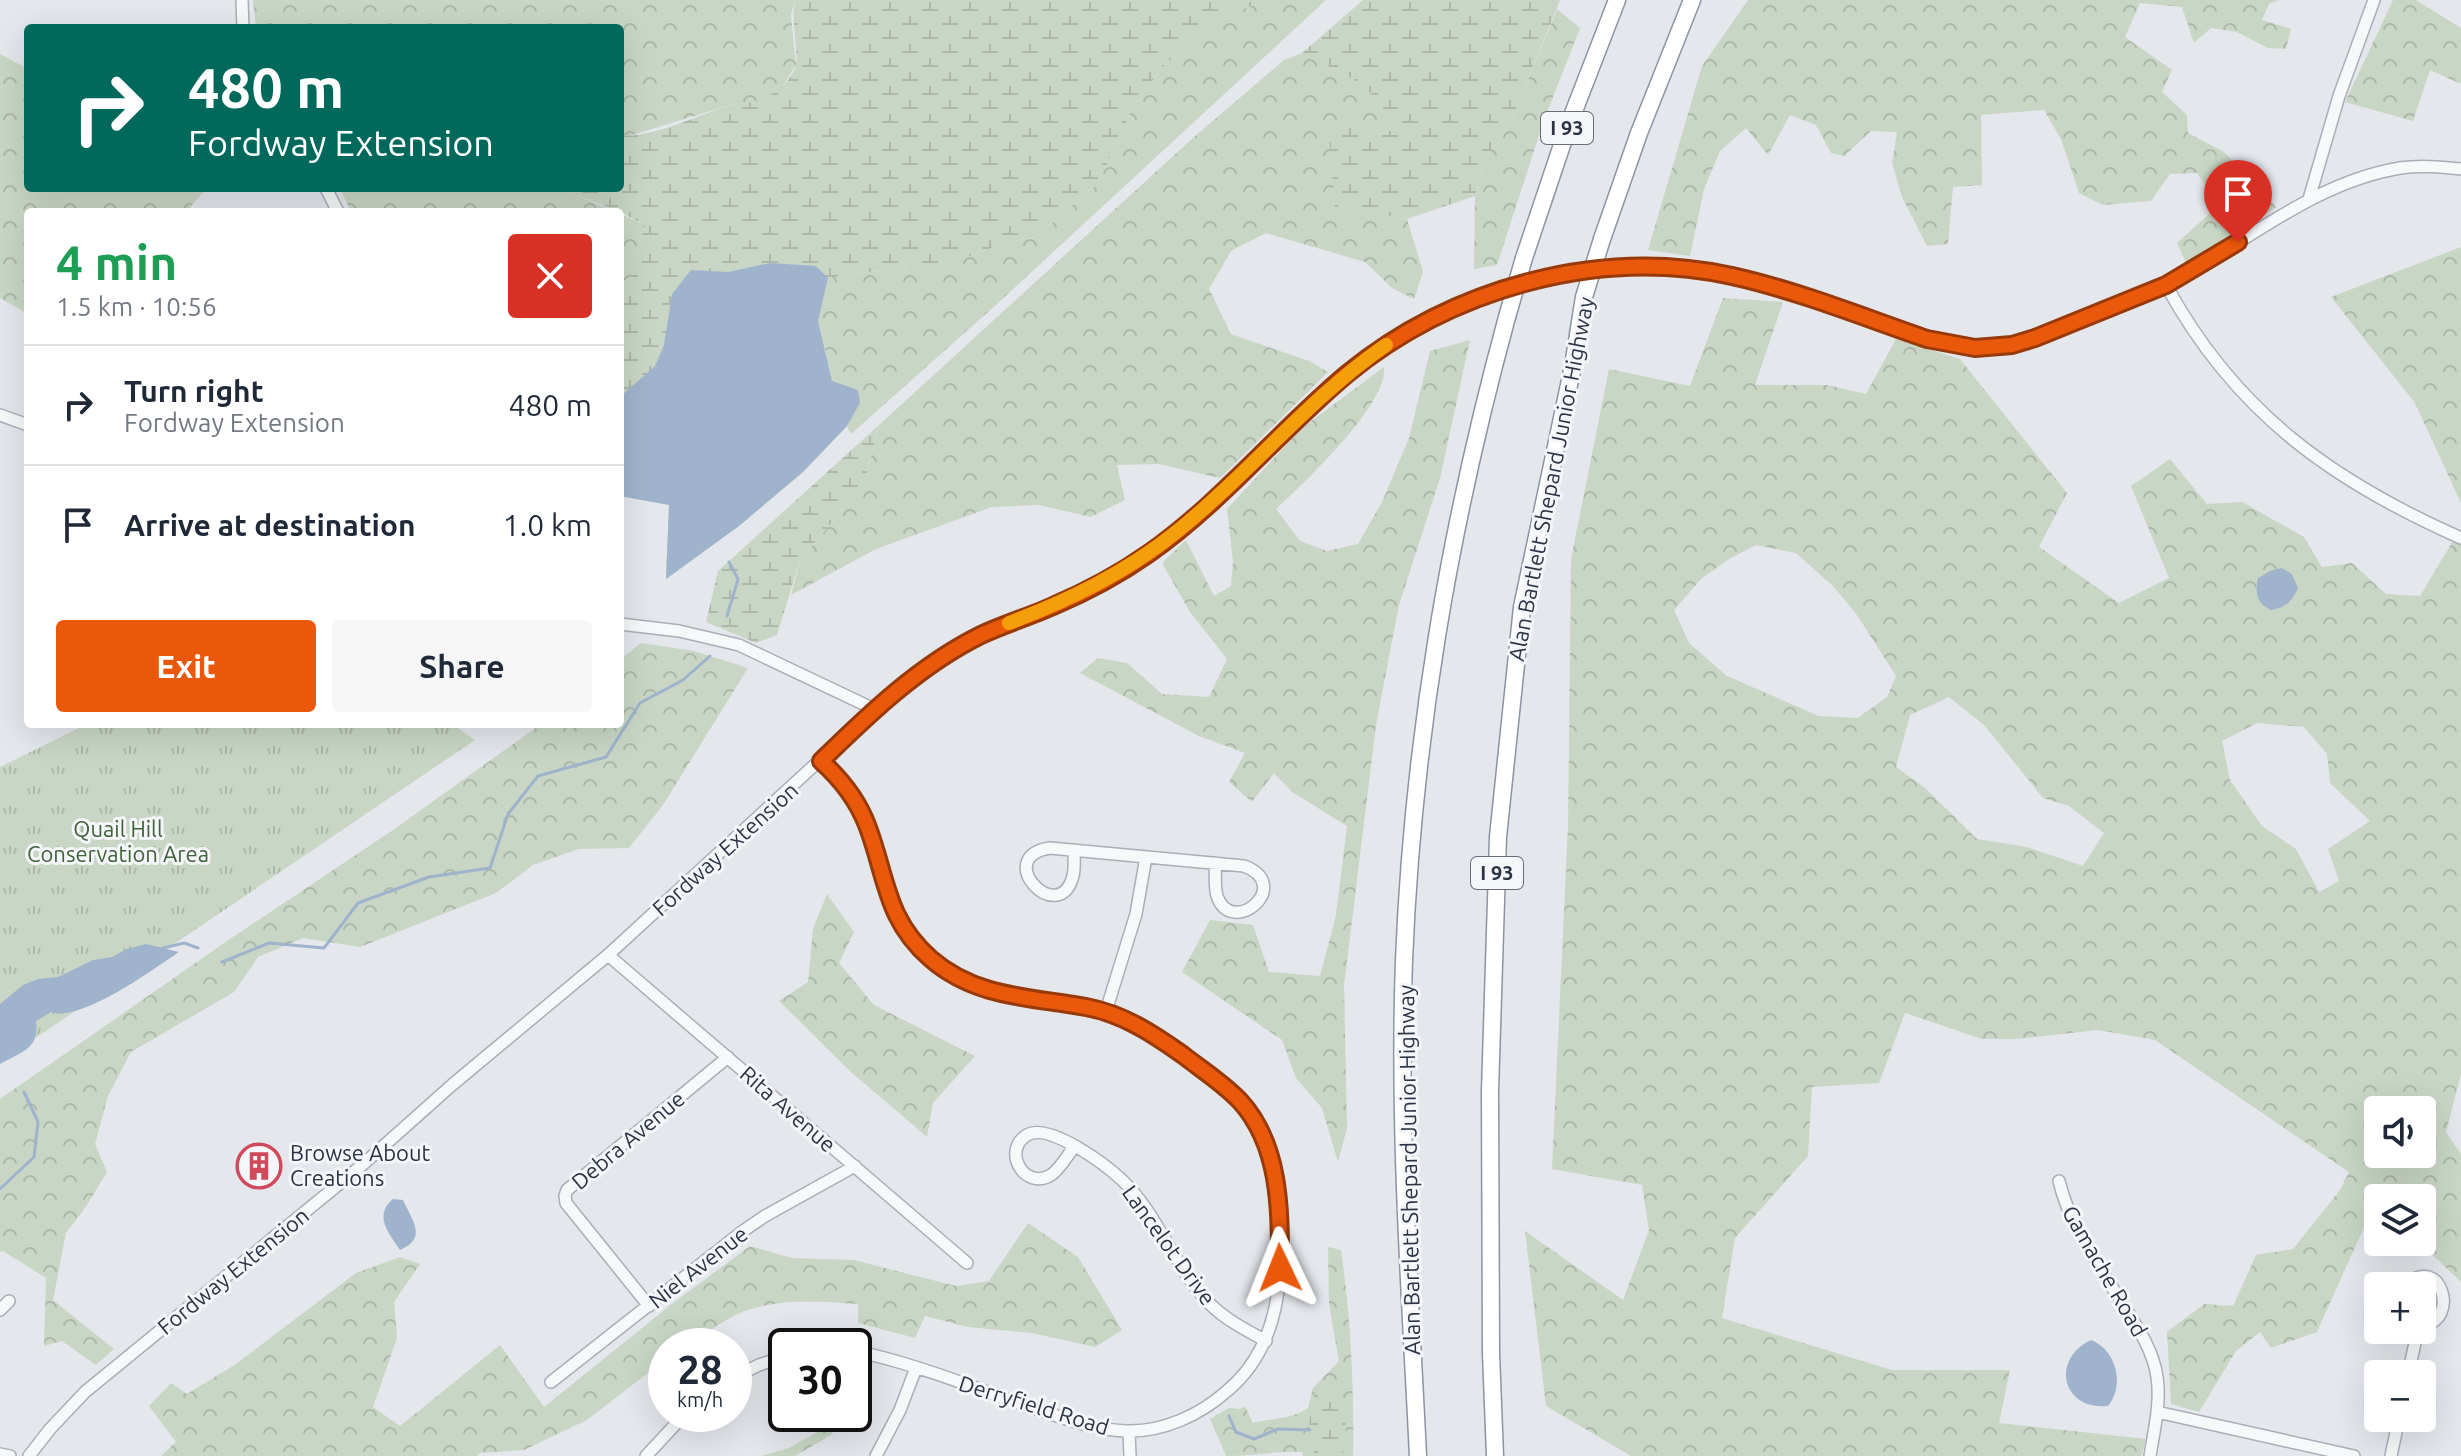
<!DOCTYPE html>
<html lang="en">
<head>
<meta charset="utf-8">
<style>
  :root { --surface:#fff; --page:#f6f6f7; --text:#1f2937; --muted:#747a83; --line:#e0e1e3; --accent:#ea580c }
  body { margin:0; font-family:Ubuntu,sans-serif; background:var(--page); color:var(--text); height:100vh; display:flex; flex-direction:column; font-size:30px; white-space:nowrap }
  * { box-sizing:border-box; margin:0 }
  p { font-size:26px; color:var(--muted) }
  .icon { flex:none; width:44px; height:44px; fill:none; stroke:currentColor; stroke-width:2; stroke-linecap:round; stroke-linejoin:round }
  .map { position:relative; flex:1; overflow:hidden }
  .sheet { position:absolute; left:24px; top:208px; width:600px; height:520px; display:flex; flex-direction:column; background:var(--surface); border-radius:8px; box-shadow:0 8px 32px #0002 }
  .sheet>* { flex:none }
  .top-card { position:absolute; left:24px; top:24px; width:600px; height:168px; border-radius:8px; box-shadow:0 8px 32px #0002; background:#00695c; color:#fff; overflow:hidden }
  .tools { position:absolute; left:2364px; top:1096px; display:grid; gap:16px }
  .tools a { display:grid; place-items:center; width:72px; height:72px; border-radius:8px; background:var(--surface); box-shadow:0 8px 32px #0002; font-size:40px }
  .speed { position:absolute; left:648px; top:1328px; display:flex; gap:16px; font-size:40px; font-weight:700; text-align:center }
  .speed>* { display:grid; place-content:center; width:104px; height:104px; border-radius:50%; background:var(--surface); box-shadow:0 8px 32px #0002; line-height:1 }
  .speed small { font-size:20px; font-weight:400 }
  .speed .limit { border:4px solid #111; border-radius:12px; background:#fff; color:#111 }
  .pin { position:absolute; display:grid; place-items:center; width:68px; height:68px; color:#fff; margin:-82px -34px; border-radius:50% 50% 50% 0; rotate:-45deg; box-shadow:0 0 8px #0007 }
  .pin .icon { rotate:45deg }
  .me { position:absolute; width:88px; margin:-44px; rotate:358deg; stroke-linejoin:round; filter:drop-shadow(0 0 6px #0008) }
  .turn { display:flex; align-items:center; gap:28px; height:168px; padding:0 32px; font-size:36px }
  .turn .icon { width:104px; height:104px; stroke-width:2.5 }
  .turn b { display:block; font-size:56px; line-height:68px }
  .round { display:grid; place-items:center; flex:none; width:84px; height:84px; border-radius:8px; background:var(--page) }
  .summary { display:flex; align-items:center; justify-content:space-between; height:136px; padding:0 32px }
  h1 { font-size:48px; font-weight:700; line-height:60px; color:#1e9e55 }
  .action { display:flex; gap:16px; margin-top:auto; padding:16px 32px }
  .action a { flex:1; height:92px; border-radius:8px; background:var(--accent); color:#fff; font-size:32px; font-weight:700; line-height:92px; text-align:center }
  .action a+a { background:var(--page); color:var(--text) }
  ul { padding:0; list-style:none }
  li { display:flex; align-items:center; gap:24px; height:120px; padding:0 32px; border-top:2px solid var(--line) }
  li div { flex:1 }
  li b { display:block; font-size:30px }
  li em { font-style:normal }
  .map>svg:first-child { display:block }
  .forest { fill:url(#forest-crowns); fill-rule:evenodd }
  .wetland { fill:url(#wetland-marsh) }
  .park { fill:url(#park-tufts) }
  .water { fill:#9fb4cc }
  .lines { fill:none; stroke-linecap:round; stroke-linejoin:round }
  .stream { stroke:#9fb4cc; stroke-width:3 }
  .minor-casing { stroke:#a9aeb7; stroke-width:14 }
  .highway-casing { stroke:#8b94a3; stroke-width:19 }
  .minor { stroke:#f7f8fa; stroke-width:11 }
  .highway { stroke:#fff; stroke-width:16 }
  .highway-bridge-casing { stroke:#8b94a3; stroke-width:19; stroke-linecap:butt }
  .highway-bridge { stroke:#fff; stroke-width:16 }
  .route-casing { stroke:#983908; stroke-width:20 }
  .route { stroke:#ea580c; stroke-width:14 }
  .slow { stroke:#f59e0b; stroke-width:14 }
  .labels { text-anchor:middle; stroke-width:6; stroke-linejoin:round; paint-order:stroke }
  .shield { fill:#f4f6f9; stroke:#676e7b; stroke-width:2 }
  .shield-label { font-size:20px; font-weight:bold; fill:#2b3445 }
  .street-label { font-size:22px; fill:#2b3445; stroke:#f4f6f9 }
  .park-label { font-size:22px; fill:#3f6138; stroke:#f4f6f9 }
  .poi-label { font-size:22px; fill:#2b3445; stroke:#f4f6f9; text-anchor:start }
</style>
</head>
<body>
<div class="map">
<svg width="2461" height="1456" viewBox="0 0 2461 1456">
  <defs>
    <pattern id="forest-crowns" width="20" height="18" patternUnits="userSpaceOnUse" patternTransform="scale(2)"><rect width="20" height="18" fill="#c9d6c5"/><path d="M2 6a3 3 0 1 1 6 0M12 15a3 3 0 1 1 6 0" fill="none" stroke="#adb8ab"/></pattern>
    <pattern id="wetland-marsh" width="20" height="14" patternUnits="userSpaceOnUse" patternTransform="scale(2)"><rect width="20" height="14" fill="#c9d6c5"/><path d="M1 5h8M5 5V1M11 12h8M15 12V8" fill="none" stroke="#adb8ab"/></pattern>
    <pattern id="park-tufts" width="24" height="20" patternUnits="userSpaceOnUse" patternTransform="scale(2)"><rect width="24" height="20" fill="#c9d6c5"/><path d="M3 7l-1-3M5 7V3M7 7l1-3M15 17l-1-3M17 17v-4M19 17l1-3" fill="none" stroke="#adb8ab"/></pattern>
  </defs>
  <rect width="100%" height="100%" fill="#e4e7ec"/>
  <path class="forest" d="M253 0H795L791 15 796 65 781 89 761 101 730 105 629 136 620 135V28H256Z
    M1268 0H1326L998 303 851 434 847 426 860 403 833 380 818 321 828 278 858 273 920 268 959 260 1005 243 1036 237 1098 183 1134 105 1163 67 1193 38 1225 15Z
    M1748 0H2278L2269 4 2262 20 2291 29 2286 49 2268 48 2237 32 2211 28 2194 43 2182 7 2140 3 2125 37 2172 70 2162 92 2187 115 2188 133 2224 152 2276 207 2188 267 2177 243 2219 205 2197 173 2170 174 2151 201 2103 205 2079 193 2061 139 2044 110 1981 115 1982 185 1953 187 1948 244 1927 246 1902 197 1892 163 1897 132 1871 131 1844 156 1831 153 1816 125 1790 115 1768 155 1746 128 1720 151 1704 189 1690 256 1648 250 1702 66Z
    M2393 0H2416L2461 28V84L2430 70 2413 121 2345 102Z
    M1557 9 1580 28 1543 123 1497 265 1474 269 1475 196 1484 161 1510 124Z
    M1302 53 1352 78 1376 98 1398 129 1366 137 1335 209 1407 219 1423 272 1414 299 1392 288 1365 262 1266 233 1231 251 1209 289 1231 334 1309 361 1328 372 1220 478 1159 464 1117 465 1125 500 1091 517 1039 505 992 507 876 549 791 595 800 560 833 521 866 476 879 425 1194 137 1284 60Z
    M0 54 28 69V188H207L191 206 190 212H28V314L0 298Z
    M340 188H569V192L616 212H351Z
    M620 214 645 225 630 277 620 284Z
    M2461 247V503L2415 403 2331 297Z
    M1723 298 1783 302 1755 385H1827L1866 394 1896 339 1960 359 2067 493 2039 547 2119 603 2169 578 2131 486 2170 459 2207 504 2242 502 2304 537 2322 567 2352 563 2386 594 2420 596 2453 541 2461 545V1074L2446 1132 2461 1154V1282L2419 1242H2422V1198H2378V1207L2374 1205 2317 1332 2271 1348 2260 1332 2236 1351 2199 1412 2171 1404 2167 1332 2204 1304 2233 1306 2256 1255 2293 1249 2340 1190 2349 1172 2155 1040 2098 1030 2015 1039H1982L1905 1013 1879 1083 1812 1087 1808 1156 1735 1238 1722 1318 1892 1370H2010L1999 1423 2146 1439 2141 1456H1631L1546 1406 1525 1231 1623 1300 1649 1230 1642 1185 1552 1169 1568 826 1571 559 1609 369 1690 386ZM1756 545 1796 553 1834 587 1857 615 1896 676 1887 697 1858 718 1819 716 1727 676 1689 643 1674 610 1701 579 1729 559ZM1949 697 1985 726 2043 798 2069 806 2104 833 2083 866 2027 847 1977 839 1924 787 1896 767 1910 715ZM2257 723 2304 727 2327 754 2330 783 2370 821 2328 849 2339 881 2319 892 2296 849 2262 826 2230 780 2222 741ZM2378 1110H2422V1154H2378Z
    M1470 340 1440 478 1399 605 1376 725 1344 986 1347 1128 1338 1162 1322 1108 1296 1078 1282 1040 1182 972 1210 920 1253 925 1269 972 1320 976 1336 915 1347 826 1292 792 1274 773 1252 802 1229 782 1245 753 1199 736 1080 673 1098 658 1127 663 1162 694 1209 697 1227 659 1190 612 1162 563 1186 540 1214 596 1231 586 1233 561 1227 509 1302 428 1384 367C1389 403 1303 484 1276 509L1300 541 1327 551 1358 544 1382 502 1409 438 1430 351Z
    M641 643 694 651 748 668 663 805 629 848 579 849 533 865 496 893 360 947 303 938 258 957 234 992 131 1052 108 1096 95 1144 107 1172 85 1208 66 1233 53 1300 114 1349 96 1365 62 1341 44 1346 46 1278 3 1251 0 1252V1099L230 939 393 830 541 724H620V660Z
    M827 894 854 932 839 963 874 1005 975 1056 933 1103 927 1137 851 1072 779 1001 808 982 813 929Z
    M1028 1223 1078 1257 1122 1330 1095 1347 1032 1333 968 1327 925 1316 915 1338 858 1323V1304C820 1301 782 1298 745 1311 718 1321 695 1346 666 1346V1359L587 1420 524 1450 480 1453 477 1456H161L176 1442 149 1406 171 1383 187 1394 236 1364 356 1273 400 1257 420 1264 394 1302 397 1338 373 1407 400 1426 500 1345 544 1407 673 1303 750 1246 792 1258 854 1260 956 1286 989 1281Z
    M1328 1247 1341 1250C1351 1319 1354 1386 1353 1456H1303L1302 1452C1276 1451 1252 1456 1226 1456L1210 1419 1229 1408 1240 1409 1245 1406 1253 1423C1271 1419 1295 1418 1308 1408L1313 1388 1339 1361 1329 1305Z
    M828 1426 833 1434 795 1456H761L789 1448Z"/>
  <path class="wetland" d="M795 0H1268L1225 15 1193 38 1163 67 1134 105 1098 183 1036 237 1005 243 959 260 920 268 858 273 828 278 818 321 833 380 858 390 860 403 847 426 803 472 739 526 666 579 669 505 620 496V284L630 277 645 225 620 212 569 192V188H620V135C647 140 701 114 728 106 740 102 754 104 765 98 778 91 789 83 795 68 800 53 790 22 795 0Z
    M1363 0H1560L1510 124 1484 161 1475 196 1407 219 1335 209 1329 133 1344 117 1366 137 1398 129 1376 98 1352 78 1302 53Z
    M879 425 866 476 833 521 800 560 777 635 756 643 706 622 718 571Z
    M1333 1388C1348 1413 1347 1425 1343 1453L1337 1456H1315C1308 1436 1307 1409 1317 1390Z"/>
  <path class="park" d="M87 724H452L475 740 0 1062V767Z"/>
  <path class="water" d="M770 263 816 266 828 278 818 321 832 381 858 390 860 403 847 426 803 472 739 526 666 579 669 505 620 496V397L655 366 664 345 672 294 691 270 728 272Z
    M2282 568 2292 574 2298 588C2291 602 2287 607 2271 610 2256 602 2255 594 2258 578L2270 571Z
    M146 944 179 952C152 970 82 1022 51 1012L36 1021C40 1049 21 1052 0 1064V1004L23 985 38 979 58 977 93 960 112 957 127 949Z
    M393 1199 403 1200C412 1220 428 1238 400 1250 389 1233 373 1216 393 1199Z
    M2091 1340C2117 1350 2125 1386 2108 1406 2062 1411 2050 1359 2091 1340Z"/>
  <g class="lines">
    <path class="stream" d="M727 616 738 579 729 562
      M159 949 184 943 198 948
      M222 962 269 943 324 948 358 903 429 877 490 868 508 814 538 776 606 757 640 703 683 680 710 656
      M0 1189 34 1157 38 1122 24 1092
      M1229 1416 1236 1432 1254 1439 1278 1429 1310 1430"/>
    <g class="minor-casing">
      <path id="minor" d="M242 0 243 28
        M326 188 338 212
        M2309 199 2339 96 2374 0
        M2166 285C2235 412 2332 481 2461 538
        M0 415 28 425
        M620 624 679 631 739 645 876 710
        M821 761C841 778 856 798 866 823 888 877 883 918 933 960 987 1006 1048 993 1110 1013 1149 1025 1192 1060 1224 1086 1275 1128 1279 1190 1280 1251 1281 1304 1269 1356 1227 1391 1200 1415 1163 1432 1127 1431 1094 1430 1064 1418 1033 1408 974 1388 915 1363 854 1351
        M1074 850C1074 858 1075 868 1073 876 1059 929 991 857 1050 848L1244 866C1295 885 1232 939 1217 896 1214 886 1216 873 1215 863
        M608 955 967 1263
        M1106 1011 1136 914 1146 857
        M1074 1147C1067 1156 1060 1169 1051 1175 1025 1191 1001 1151 1027 1135 1049 1122 1106 1165 1122 1180 1159 1215 1174 1268 1210 1304 1226 1320 1246 1330 1266 1341
        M2059 1181C2070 1226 2096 1261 2120 1300 2135 1324 2153 1348 2157 1377 2161 1403 2154 1430 2150 1456
        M2405 1286C2441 1251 2461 1322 2422 1325
        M649 1306 566 1203 565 1196 567 1190 728 1057
        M0 1310 9 1301
        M2408 1374 2418 1330
        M734 1377 759 1365 786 1356
        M551 1382 743 1231 765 1216 855 1166
        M2157 1412 2354 1456
        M1129 1431 1130 1456
        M0 1454 10 1456
        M29 1456 50 1429 85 1392 361 1166 452 1085 608 955 845 737 916 676 962 645 1085 591 1149 553 1215 498 1349 372 1410 331 1465 303 1522 283 1558 275 1599 270 1656 268 1692 270 1753 281 1927 339C1995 356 2024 343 2087 318 2113 307 2141 298 2166 285 2244 245 2311 183 2400 168 2420 165 2441 167 2461 169
        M646 1456 685 1414
        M876 1456 900 1410 916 1368
        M2391 1456 2399 1418"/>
    </g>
    <g class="highway-casing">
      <path id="highway" d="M1602 239 1639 133 1692 0
        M1524 258 1569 124 1617 0
        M1418 1456C1410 1291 1398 1126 1404 960 1413 739 1449 530 1507 317
        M1495 1456 1491 1353 1490 1091 1498 837 1522 607 1573 366 1584 297"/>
    </g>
    <use href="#minor" class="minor"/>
    <use href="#highway" class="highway"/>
    <g class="highway-bridge-casing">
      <path id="highway-bridge" d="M1584 297 1602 239
        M1507 317 1524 258"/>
    </g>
    <use href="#highway-bridge" class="highway-bridge"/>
  </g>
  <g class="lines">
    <g class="route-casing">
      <path id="route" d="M1280 1268C1280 1211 1281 1146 1240 1101 1223 1083 1202 1070 1183 1055 1152 1033 1123 1014 1086 1007 1031 997 976 998 931 959 885 919 887 877 867 825 857 799 841 779 821 761 869 714 920 665 981 635 1004 624 1029 617 1053 606 1086 592 1118 575 1148 554 1221 503 1279 431 1347 374 1452 288 1599 247 1732 276 1799 291 1863 317 1927 339L1975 348 2012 345 2035 338 2166 285 2238 242"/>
    </g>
    <use href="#route" class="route"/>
    <path class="slow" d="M1009 623C1069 600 1125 573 1175 533 1249 474 1308 399 1386 345"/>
  </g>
  <defs>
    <g id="building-ring" transform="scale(2.3)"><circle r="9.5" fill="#f4f6f9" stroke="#d1495b" stroke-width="1.5"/><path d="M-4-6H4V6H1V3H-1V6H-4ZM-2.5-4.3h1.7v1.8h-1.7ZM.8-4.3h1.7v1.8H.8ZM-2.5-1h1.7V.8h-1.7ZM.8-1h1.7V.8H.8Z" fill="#d1495b"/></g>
  </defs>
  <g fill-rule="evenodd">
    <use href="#building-ring" x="259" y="1166"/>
  </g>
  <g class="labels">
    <g class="shield">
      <rect x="1541" y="112" width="52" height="32" rx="6"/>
      <rect x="1471" y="857" width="52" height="32" rx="6"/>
    </g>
    <g class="shield-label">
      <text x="1567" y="135">I 93</text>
      <text x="1497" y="880">I 93</text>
    </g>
    <g class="street-label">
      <text transform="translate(1551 479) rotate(-79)" y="8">Alan Bartlett Shepard Junior Highway</text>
      <text transform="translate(725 849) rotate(-42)" y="8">Fordway Extension</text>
      <text transform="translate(788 1109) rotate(41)" y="8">Rita Avenue</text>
      <text transform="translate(628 1140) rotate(-40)" y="8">Debra Avenue</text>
      <text transform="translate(1409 1170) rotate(-91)" y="8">Alan Bartlett Shepard Junior Highway</text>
      <text transform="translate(1169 1245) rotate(54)" y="8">Lancelot Drive</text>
      <text transform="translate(698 1267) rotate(-38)" y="8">Niel Avenue</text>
      <text transform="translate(233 1271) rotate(-39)" y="8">Fordway Extension</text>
      <text transform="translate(2105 1271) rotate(60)" y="8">Gamache Road</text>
      <text transform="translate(1034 1405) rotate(17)" y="8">Derryfield Road</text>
    </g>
    <g class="park-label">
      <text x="118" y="837">Quail Hill<tspan x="118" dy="25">Conservation Area</tspan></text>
    </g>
    <g class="poi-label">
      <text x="290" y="1161">Browse About<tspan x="290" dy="25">Creations</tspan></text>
    </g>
  </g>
</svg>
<div class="tools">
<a><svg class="icon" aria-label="sound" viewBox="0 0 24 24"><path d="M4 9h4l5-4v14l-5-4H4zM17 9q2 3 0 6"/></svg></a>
<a><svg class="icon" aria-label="layers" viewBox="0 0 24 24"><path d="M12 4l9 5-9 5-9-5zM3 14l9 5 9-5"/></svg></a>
<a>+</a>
<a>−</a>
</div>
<div class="speed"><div>28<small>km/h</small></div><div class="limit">30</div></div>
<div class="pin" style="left:2238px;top:242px;background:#d93025"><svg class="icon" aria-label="arrive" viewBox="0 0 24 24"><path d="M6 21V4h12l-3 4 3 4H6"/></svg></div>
<svg class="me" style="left:1280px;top:1268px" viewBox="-20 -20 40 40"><path d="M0-17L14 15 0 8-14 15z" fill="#ea580c" stroke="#fff" stroke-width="4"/></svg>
<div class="top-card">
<div class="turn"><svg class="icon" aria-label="right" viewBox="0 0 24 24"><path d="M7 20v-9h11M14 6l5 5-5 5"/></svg><div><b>480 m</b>Fordway Extension</div></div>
</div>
<section class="sheet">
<div class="summary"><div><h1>4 min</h1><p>1.5 km · 10:56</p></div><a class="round" style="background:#d93025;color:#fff"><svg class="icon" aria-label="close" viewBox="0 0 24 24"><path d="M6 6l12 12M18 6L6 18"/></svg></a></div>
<ul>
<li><svg class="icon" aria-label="right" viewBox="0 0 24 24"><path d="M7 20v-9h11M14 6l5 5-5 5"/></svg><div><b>Turn right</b><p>Fordway Extension</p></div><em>480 m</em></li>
<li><svg class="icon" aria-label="arrive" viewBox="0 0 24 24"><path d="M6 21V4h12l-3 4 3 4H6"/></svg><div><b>Arrive at destination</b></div><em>1.0 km</em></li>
</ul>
<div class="action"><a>Exit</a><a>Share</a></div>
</section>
</div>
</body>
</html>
